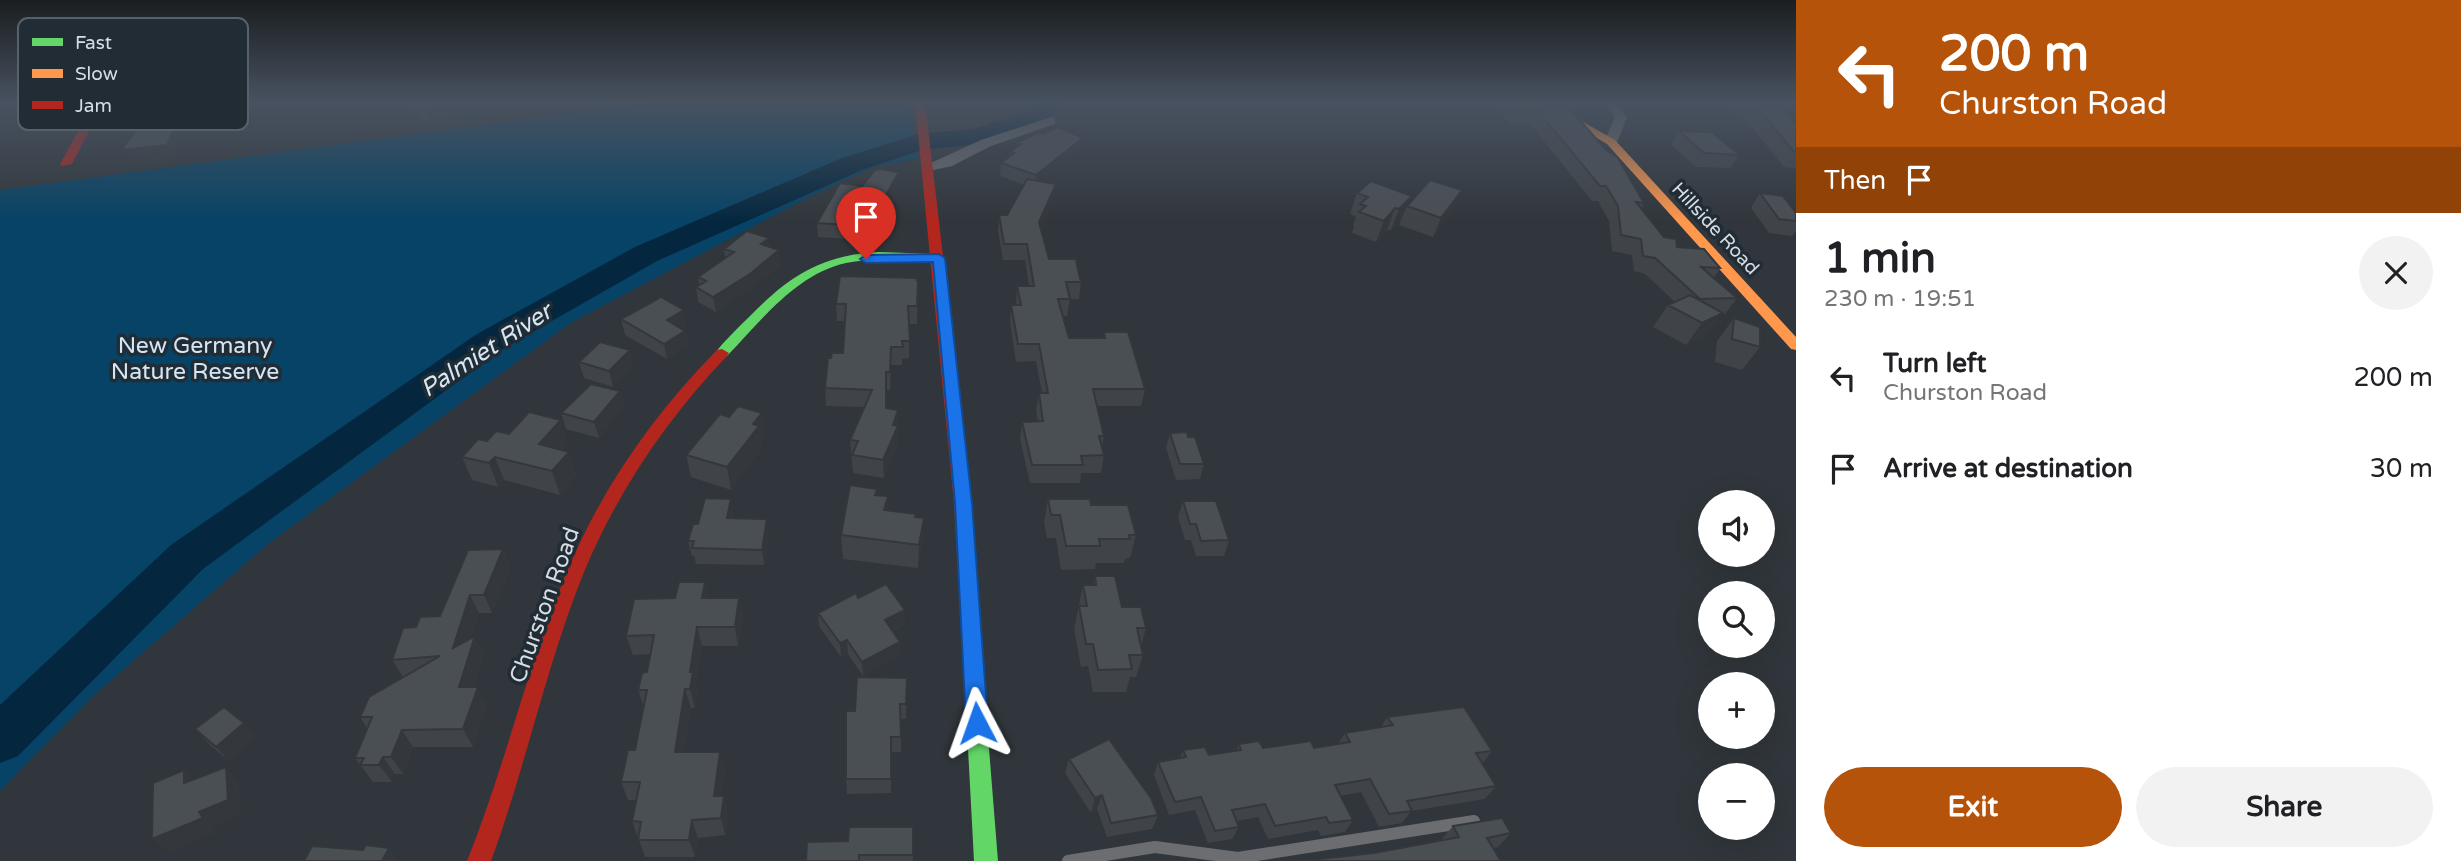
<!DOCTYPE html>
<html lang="en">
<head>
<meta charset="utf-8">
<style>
  :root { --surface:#fff; --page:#f2f2f2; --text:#202124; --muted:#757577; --accent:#b45309 }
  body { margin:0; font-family:"Varela Round",sans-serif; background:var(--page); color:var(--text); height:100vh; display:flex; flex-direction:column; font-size:26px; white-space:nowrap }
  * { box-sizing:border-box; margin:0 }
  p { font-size:23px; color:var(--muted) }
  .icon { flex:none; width:38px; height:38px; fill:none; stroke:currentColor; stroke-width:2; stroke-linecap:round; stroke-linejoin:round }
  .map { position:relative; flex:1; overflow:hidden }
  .sheet { display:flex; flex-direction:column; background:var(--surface); width:665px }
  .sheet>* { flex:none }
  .hud { background:#b45309; color:#fff; overflow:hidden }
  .tools { position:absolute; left:1698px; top:490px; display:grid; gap:14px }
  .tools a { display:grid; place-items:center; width:77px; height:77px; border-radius:50%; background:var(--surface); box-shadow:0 7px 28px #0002; font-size:35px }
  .pin { position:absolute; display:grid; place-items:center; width:60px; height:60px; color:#fff; margin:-72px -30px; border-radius:50% 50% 50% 0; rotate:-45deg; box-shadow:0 0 7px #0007 }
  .pin .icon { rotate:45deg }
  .me { position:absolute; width:77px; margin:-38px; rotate:356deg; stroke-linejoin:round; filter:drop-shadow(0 0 5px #0008) }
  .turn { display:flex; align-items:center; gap:24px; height:147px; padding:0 28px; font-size:32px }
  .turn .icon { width:91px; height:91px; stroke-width:2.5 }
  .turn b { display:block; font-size:49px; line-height:60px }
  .then { display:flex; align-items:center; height:66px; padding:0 28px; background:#0003; gap:14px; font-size:26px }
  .round { display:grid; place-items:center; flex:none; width:74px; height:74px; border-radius:37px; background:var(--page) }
  .summary { display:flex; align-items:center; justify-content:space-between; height:119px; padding:0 28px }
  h1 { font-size:42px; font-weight:700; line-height:52px }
  .action { display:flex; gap:14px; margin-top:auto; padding:14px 28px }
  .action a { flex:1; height:80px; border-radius:42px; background:var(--accent); color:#fff; font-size:28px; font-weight:700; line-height:80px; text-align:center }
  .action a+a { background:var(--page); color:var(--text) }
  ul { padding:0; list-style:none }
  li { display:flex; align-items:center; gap:21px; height:91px; padding:0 28px }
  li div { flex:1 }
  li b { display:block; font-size:26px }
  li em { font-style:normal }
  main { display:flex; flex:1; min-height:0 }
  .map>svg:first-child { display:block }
  .green { fill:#064366 }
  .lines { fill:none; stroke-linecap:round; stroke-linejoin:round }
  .river { fill:#04273f; fill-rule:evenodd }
  .lane { stroke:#6b6d70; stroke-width:12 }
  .street { fill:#6b6d70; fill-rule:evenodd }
  .fast { fill:#63d668; fill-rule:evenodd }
  .slow { fill:#ff974d; fill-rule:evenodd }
  .jam { fill:#b3261e; fill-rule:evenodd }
  .wall { fill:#404448 }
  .shaded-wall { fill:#34373b }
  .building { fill:#4a4f54; stroke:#34373b; stroke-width:2 }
  .route { fill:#1a73e8; stroke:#114b97; stroke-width:2 }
  .labels { text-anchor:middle; stroke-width:7; stroke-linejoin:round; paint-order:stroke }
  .far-street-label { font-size:19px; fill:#d6dde2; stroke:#212c35 }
  .park-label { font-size:23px; fill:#d4e5f4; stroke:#212c35 }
  .street-label { font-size:23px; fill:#d6dde2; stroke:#212c35 }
  .water-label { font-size:24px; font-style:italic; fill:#d5e7f5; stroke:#212c35 }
  .key { fill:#212c35; stroke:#576169; stroke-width:2 }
  .key-label { font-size:19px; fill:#d6dde2 }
</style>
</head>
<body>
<main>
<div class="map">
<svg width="1796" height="861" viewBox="0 0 1796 861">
  <rect width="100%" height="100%" fill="#30363b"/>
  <path class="green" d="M653 102H909L917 159 874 167 807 198 572 322 269 543 92 697 0 791V190Z"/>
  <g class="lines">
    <path class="river" d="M1037 102H1062L1049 120 986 143 922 150 862 170 657 261 501 350 203 569 18 756 0 763V705L171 545 477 334 635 247 842 158 919 134 974 129 1031 110Z"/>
    <path class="lane" d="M1068 861 1155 847 1238 858 1474 821"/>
    <path class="street" d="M1602 102H1614L1627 117 1616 145 1604 142 1615 117Z
      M1051 117 1055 118V124L991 146 952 166 929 171 922 167 981 140Z"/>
    <path class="fast" d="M878 252 939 254 945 258 939 262C909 261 876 257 846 263 796 274 761 321 727 356H717L715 353C725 340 737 329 749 317 788 277 821 255 878 252Z
      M976 702 983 705 986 711 998 861H974L966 711 969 705Z"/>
    <path class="slow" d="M1536 102H1548L1615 140 1796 337V350L1791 349 1607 144Z"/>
    <path class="jam" d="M94 102H104L72 164 62 166 60 164Z
      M915 102H925L972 504 986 711 983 717 976 720 969 717 966 711 954 504Z
      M722 349 729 353 727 356C666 420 618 491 584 572 546 666 526 766 491 861H467C505 767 527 667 566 574 601 489 653 415 717 350Z"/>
  </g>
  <path class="wall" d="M135 102H198L174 158 128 162 141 124 139 122 132 110 136 103Z
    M405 102H441L445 105 449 118 430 124 407 106Z
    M1487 102H1600L1596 110 1577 112 1559 103 1644 203 1641 209 1664 237 1677 247 1720 268 1714 278 1737 298 1725 314H1722L1707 335 1686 345 1653 327 1668 305 1675 302 1645 274 1634 271 1632 255 1612 251 1609 221 1598 201H1592L1531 125 1510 124 1493 104H1488Z
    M1655 102H1689L1677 109Z
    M1709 102H1796V113L1784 111 1796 124V169L1784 167 1743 116Z
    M1679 131 1739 155 1730 168 1696 167 1671 145Z
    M1044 134 1083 138 1082 150 1042 182 1054 200 1041 229 1049 259 1081 282 1079 299H1070L1067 316H1062L1069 338H1103L1104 332 1145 389 1141 406H1097L1104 436 1102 446 1104 455 1101 473H1081L1080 483H1030L1020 439 1022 422 1038 421 1036 411 1039 393H1042L1036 361 1016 362 1010 322 1011 305H1016L1017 286H1029L1025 260H1003L998 231 999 215H1007L1024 185 1000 176 1001 163 1009 157 1010 152 1017 147 1018 142Z
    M899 172V186L886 208H882L866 240 818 237 817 223 862 186Z
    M1462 190 1453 209 1433 237 1399 225 1401 220 1391 230H1387L1376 242 1352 233 1354 226 1353 225 1356 217 1350 214 1357 193 1410 202Z
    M1760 193 1796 213V231L1792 236 1769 233 1751 208Z
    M770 247 781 265 751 289 716 312 698 302 696 287 699 285 698 277 725 258 724 249Z
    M918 282 917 324H909V358L902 359V365H891L890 390H887L886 408 898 410V444L884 478 853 473 850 440 865 407 826 406 825 388 831 358 843 353 845 321H837L836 304Z
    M1734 318 1760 347 1742 370 1715 362 1717 341Z
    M621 319 687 325 681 328 685 331 688 346 667 359 625 335Z
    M579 362 634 365 613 387 584 378Z
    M620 391 624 406 599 438 566 429 561 413Z
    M762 413 765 435 761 440 762 448 731 490 691 477 686 455 729 417Z
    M1170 433 1204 464 1200 479 1176 480 1166 448Z
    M509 434 568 443 562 450 569 452 576 475 560 495 504 480 498 487 472 480 462 457 487 441Z
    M877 489V495L888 496V511L923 541 918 568 843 559 841 535Z
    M1048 499 1091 505 1136 535 1130 558 1125 559 1124 563H1096L1095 569 1061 570 1056 538H1047L1044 522Z
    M1183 501 1229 540 1224 556H1196L1191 540H1185L1178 517Z
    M734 515 733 518 769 534 764 565 696 564 694 556H692L688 541 698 524Z
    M503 549 511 568 492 613H479L471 638 484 654 474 687 487 704 473 747H413L403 774H395L392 782H373L355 758 367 728 360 717 403 677 392 660 416 627 440 616Z
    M1095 576 1122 607 1146 628 1141 646 1143 655 1136 677H1130L1126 692H1093L1088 666 1081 667 1074 629 1083 585H1093Z
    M705 582 708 598H739L743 618 738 646H702L696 683 698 691 695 708H691L684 752H720L725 770 721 796H724L728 814 725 835 698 838 695 857H645L632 821 637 800H628L621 782 635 750 644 707 638 690 647 672 651 654 633 655 626 636 675 598Z
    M858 598 905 610V624L892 631 900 642V656L863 676 848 654 841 657 819 626 818 613Z
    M907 678 906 719H901V752H891V793L847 794 846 779 855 711Z
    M1387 717 1492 751 1482 764 1496 786 1485 799 1411 811 1402 823 1379 827 1361 792 1340 796 1353 820 1345 832 1321 836 1318 830 1268 839 1258 817 1237 821 1239 827 1232 839 1208 843 1195 810 1169 815 1154 775 1158 762 1180 758 1183 750 1209 755 1236 751 1239 744 1263 748H1314L1338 744 1345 733 1381 727Z
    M195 729 257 738 229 761 209 744Z
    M1069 759 1158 815 1152 829 1107 837 1097 809 1091 813 1065 773Z
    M1453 826 1511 833 1498 847 1493 848 1374 853 1441 841V840Z
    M913 827V861H806L848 841Z"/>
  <path class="shaded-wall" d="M0 102H31L0 114Z
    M187 102H198L174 158 128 162 121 150Z
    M1582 102H1600L1596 110 1577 112Z
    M1681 102H1689L1677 109Z
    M445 105 449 118 430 124 425 111Z
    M1083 138 1082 150 1034 188 1036 175Z
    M899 172V186L886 208V195Z
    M1056 184 1054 200 1037 238 1039 222Z
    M1462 190 1453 209 1433 237 1441 218Z
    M882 194V208L866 240 865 226Z
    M1412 196 1408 206H1407L1401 220 1391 230 1399 209Z
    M1395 208 1387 230 1376 242 1384 221Z
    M769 238 770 253 761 244Z
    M779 250 781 265 751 289 716 312 713 297Z
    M684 310 687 325 670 335 667 320Z
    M1723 313 1707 335 1686 345 1702 323Z
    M685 331 688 346 667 359 664 344Z
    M630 350 634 365 613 387 609 371Z
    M620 391 624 406 599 438 594 422Z
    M898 410V444L884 478 883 460 893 425Z
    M762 413 765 435 761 440 762 448 731 490 727 467 753 424Z
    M561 420 568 443 547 468 539 444Z
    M569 452 576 475 560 495 552 471Z
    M495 457 504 480 498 487 489 463Z
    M888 496V519L884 510Z
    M731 499 734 515 730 534 727 518Z
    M924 518 923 541 918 568 919 545Z
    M767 519 769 534 764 565 762 550Z
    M503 549 511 568 492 613 484 595Z
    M705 582 709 602 702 598Z
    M470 595 479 613 462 666 453 648Z
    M739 598 743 618 738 646 735 627Z
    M905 610V624L885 634V620Z
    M697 627 702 646 696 683 698 691 695 708 690 689V672Z
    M475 636 484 654 469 705 459 687Z
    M847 640 848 654 841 657 840 643Z
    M900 642V656L863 676 862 662Z
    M478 687 487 704 473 747 463 729Z
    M685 689 691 708 681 771 675 752Z
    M244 723 257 738 229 761 216 747Z
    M402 730 413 747 403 774 391 757Z
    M720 752 725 770 719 814 714 796Z
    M383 757 395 774 392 782 379 765Z
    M226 767 239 781 242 815 213 827 218 832 168 853 152 839 199 812Z
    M184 770 199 785 184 783Z
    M1102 795 1097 809 1091 813 1095 798Z
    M724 796 728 814 725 835 721 818Z
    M692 820 698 838 695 857 689 840Z
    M389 848 399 861H382Z"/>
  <path class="building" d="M137 102H187L167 145 121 150 145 119 132 110Z
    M413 102H441L445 105 425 111Z
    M1508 102H1557L1570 109 1606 150 1618 158 1644 203 1636 202 1664 237 1676 239 1677 247 1704 249 1720 268 1701 267 1737 298 1700 299 1655 258 1643 256 1641 239 1621 235 1618 206 1606 186H1600L1538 111 1516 110Z
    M1753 102H1776L1796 124V152H1794Z
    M1058 127 1083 138 1036 175 1001 163 1014 153 1010 152 1021 144 1018 142 1040 132 1044 134Z
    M1679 131 1712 132 1739 155 1704 153Z
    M880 169 899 172 886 195 882 194 865 226 817 223 840 183 862 186 875 170Z
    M1027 179 1056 184 1039 222 1049 259H1076L1078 270 1081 282H1066L1070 299H1058L1069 338H1105L1104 332H1128L1145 389H1093L1104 436H1099L1104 455 1081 456 1083 465H1032L1022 422 1043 421 1039 393H1048L1039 344H1018L1011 305H1021L1017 286H1034L1027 244H1004L999 215H1007Z
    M1430 180 1462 190 1441 218 1407 206Z
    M1371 181 1412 196 1399 209 1395 208 1384 221 1359 212 1366 206 1360 204 1368 197 1357 193Z
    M1760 193 1783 196 1796 213V221L1779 219Z
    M747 231 769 238 761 244 779 250 750 274 713 297 696 287 706 281 698 277 734 252 724 249Z
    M840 276 916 278 918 282 917 306H908L910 341H902L903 347H891L890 372H886V408L898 410 893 425 898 426 883 460 852 455 858 441 850 440 872 390 825 388 828 358H831L832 353H843L846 304H836Z
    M1690 295 1723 313 1702 323 1668 305Z
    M661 297 684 310 667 320 685 331 664 344 621 319Z
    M1734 318 1760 327V347L1732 339Z
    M600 342 630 350 609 371 579 362Z
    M591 384 620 391 594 422 561 413Z
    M738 406 762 413 753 424 759 426 727 467 686 455 720 414 729 417Z
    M529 412 561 420 539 444 569 452 552 471 495 457 489 463 462 457 478 439 487 441 496 431 509 434Z
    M1187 432 1188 437H1195L1204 464H1180L1170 433Z
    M850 485 877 489 875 495 888 496 884 510 916 514 915 517 924 518 919 545 841 535Z
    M705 498 731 499 727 518 767 519 762 550 692 548 694 541H688L693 524H698Z
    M1048 499H1090L1091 505H1128L1136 535H1129L1130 539H1099L1100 546H1066L1060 515H1051Z
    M1183 501H1216L1229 540 1201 541 1196 524H1190Z
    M503 549 484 595H470L453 648 475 636 459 687H478L463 729 402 730 391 757H383L379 765H360L364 758H355L372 717H360L369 697 440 656 392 660 403 628 416 627 420 617 440 616 468 550Z
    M1095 576H1115L1122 607H1141L1146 628H1137L1143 655H1129L1132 669 1098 670 1093 644H1086L1079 606H1087L1083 585H1096Z
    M679 582H705L702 598H739L735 627H697L690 672H693L690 689H685L675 752H720L714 796H724L721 818 692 820 689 840H638L641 822 632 821 640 782H621L628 750H635L647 690H638L642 673 647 672 654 635 626 636 634 599 675 598Z
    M886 584 905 610 885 620 900 642 862 662 847 640 840 643 818 613 856 593 858 598Z
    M857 677 907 678 906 704H900L901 737H891V779H846V711H855Z
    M224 707 244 723 216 747 195 729Z
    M1464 707 1492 751 1476 753 1496 786 1407 801 1412 811 1389 814 1370 779 1335 785 1353 820 1329 823 1326 817 1275 826 1265 804 1232 810 1239 827 1215 831 1201 797 1175 802 1158 762 1186 757 1183 750 1205 747 1209 755 1241 750 1239 744 1259 741 1263 748 1311 741 1314 748 1350 742 1345 733 1393 725 1387 717Z
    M1109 739 1151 798 1158 815 1111 823 1102 795 1095 798 1069 759Z
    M226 767 228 800 199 812 203 818 152 839 153 783 184 770V783Z
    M1502 818 1511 833 1487 838 1501 861H1301L1374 853 1459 837 1453 826Z
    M849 827H913V855H859V861H806L807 842 848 841Z
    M366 845 389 848 382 861H304L312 846 363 850Z"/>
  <linearGradient id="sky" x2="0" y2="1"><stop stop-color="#1a1e20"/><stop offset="0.46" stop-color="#485260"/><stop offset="1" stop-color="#485260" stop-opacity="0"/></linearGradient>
  <rect width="1796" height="222" fill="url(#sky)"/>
  <path class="route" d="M939 254 945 258 972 503 988 723 984 730 977 733 970 730 966 723 955 503 933 262 866 263 860 259 866 255Z"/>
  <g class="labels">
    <g class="far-street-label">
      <text transform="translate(1716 228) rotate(47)" y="7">Hillside Road</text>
    </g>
    <g class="park-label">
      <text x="195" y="353">New Germany<tspan x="195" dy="26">Nature Reserve</tspan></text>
    </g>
    <g class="street-label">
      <text transform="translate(544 605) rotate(-70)" y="8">Churston Road</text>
    </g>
    <g class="water-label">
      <text transform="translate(486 350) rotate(-33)" y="8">Palmiet River</text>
    </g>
  </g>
  <rect x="18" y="18" width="230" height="112" rx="10" class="key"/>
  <rect x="32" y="38" width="31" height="8" fill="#63d668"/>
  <rect x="32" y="69" width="31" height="9" fill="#ff974d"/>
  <rect x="32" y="101" width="31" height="8" fill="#b3261e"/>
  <g class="key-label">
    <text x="75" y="49">Fast</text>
    <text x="75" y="80">Slow</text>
    <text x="75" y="112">Jam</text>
  </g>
</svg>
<div class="tools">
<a><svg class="icon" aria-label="sound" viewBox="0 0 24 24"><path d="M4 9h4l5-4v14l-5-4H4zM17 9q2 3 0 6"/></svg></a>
<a><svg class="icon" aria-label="search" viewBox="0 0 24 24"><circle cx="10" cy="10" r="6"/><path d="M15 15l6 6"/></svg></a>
<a>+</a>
<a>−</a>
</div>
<div class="pin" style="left:866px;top:259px;background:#d93025"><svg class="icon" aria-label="arrive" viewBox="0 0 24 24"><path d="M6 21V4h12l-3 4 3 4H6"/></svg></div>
<svg class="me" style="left:977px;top:723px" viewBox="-20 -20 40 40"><path d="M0-17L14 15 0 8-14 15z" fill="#1a73e8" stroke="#fff" stroke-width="4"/></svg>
</div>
<section class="sheet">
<div class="hud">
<div class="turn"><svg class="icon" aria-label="left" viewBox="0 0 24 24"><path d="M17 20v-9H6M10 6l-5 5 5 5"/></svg><div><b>200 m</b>Churston Road</div></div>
<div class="then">Then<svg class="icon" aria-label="arrive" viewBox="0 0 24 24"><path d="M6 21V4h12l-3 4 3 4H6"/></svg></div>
</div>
<div class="summary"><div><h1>1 min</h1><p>230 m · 19:51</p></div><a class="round"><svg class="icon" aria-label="close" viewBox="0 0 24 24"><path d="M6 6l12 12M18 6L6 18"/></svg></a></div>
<ul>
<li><svg class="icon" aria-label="left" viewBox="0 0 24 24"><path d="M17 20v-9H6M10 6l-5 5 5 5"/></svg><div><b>Turn left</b><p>Churston Road</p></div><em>200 m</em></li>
<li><svg class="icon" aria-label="arrive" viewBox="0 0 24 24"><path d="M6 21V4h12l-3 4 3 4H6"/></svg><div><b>Arrive at destination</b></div><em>30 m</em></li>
</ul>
<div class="action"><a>Exit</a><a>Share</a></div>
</section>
</main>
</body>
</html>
